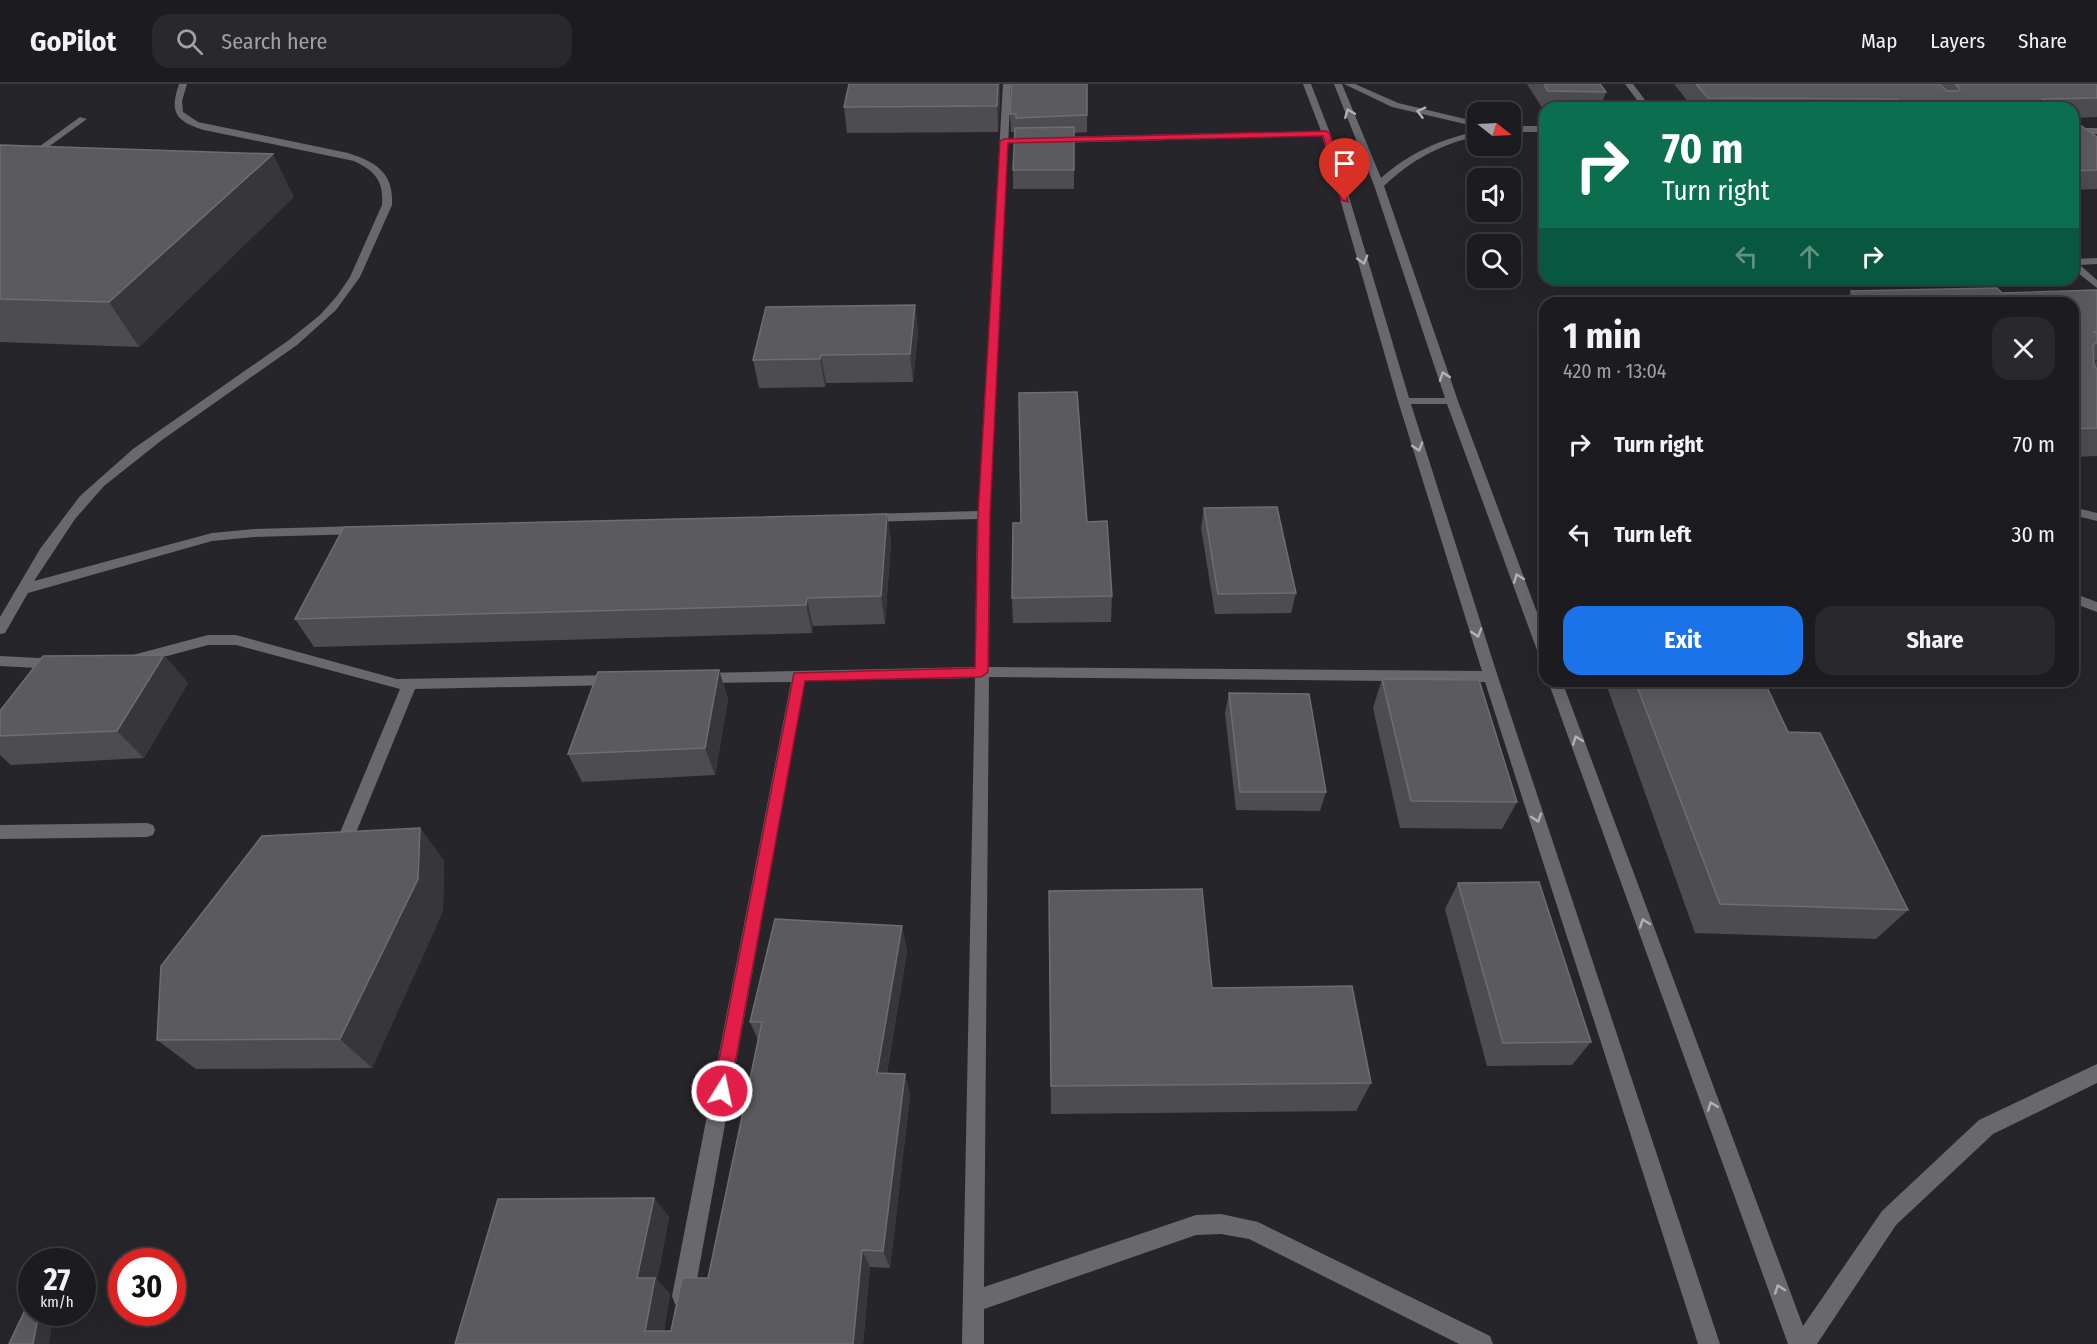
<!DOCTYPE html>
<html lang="en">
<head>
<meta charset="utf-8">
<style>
  :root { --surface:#1c1c20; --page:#29292d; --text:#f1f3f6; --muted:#a0a1a5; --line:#3a3a3e; --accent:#1a73e8 }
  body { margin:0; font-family:"Fira Sans Condensed",sans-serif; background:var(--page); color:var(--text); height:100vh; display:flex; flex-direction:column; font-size:22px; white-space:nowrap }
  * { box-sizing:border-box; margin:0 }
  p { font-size:20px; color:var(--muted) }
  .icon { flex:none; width:33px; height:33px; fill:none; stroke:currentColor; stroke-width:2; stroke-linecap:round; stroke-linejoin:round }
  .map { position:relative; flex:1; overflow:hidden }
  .sheet { position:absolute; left:1539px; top:213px; width:540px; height:390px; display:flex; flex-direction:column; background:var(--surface); border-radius:18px; box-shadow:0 6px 24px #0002,0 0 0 2px var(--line) }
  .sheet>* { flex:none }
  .top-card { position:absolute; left:1539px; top:18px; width:540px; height:183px; border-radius:18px; box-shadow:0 6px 24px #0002,0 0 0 2px var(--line); background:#0b6e4f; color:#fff; overflow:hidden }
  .needle { width:39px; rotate:108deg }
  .buttons { position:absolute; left:1467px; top:18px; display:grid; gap:12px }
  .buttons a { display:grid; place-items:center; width:54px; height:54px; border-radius:12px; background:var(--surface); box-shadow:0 6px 24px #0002,0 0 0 2px var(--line); font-size:30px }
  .speed { position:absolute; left:18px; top:1164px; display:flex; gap:12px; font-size:30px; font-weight:700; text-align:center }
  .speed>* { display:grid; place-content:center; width:78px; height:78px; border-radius:50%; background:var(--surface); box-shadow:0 6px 24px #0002,0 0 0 2px var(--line); line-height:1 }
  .speed small { font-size:15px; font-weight:400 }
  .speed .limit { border:9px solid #d22; background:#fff; color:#111 }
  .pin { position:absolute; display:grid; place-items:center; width:51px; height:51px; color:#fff; margin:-62px -26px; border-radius:50% 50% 50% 0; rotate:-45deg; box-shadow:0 0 6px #0007 }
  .pin .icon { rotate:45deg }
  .me { position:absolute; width:66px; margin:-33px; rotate:10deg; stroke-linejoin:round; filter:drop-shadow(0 0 4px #0008) }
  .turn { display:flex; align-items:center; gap:21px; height:126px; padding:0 24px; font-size:27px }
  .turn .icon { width:78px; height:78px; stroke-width:2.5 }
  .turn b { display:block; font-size:42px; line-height:51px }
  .lanes { display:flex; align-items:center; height:57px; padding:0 24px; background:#0003; justify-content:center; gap:30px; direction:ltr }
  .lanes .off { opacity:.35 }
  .round { display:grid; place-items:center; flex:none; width:63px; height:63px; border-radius:18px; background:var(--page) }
  .headline { display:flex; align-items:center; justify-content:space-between; height:102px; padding:0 24px }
  h1 { font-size:36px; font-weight:700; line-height:45px }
  .cta { display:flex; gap:12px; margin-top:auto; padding:12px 24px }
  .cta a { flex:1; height:69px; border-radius:18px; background:var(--accent); color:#fff; font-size:24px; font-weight:700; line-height:69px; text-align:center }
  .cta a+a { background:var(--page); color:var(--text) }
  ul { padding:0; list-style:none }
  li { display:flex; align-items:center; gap:18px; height:90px; padding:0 24px }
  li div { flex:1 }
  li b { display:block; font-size:22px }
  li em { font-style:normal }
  header { display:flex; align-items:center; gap:36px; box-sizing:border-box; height:84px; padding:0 30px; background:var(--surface); border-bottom:2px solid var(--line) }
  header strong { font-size:28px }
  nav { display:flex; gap:33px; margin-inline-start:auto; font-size:21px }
  .search { width:420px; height:54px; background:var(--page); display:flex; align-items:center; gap:15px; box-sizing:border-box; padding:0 21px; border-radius:18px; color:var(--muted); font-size:22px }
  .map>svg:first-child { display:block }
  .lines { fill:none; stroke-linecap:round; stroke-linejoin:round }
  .minor { fill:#69686d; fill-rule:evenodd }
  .wall { fill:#4d4d51 }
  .shaded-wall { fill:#37373b }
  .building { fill:#5b5b5f; stroke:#6e6e71; stroke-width:1.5 }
  .oneway { stroke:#b2b2b5 }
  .route { fill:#e11d48; stroke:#92132f; stroke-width:1.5 }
</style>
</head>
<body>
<header>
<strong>GoPilot</strong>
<div class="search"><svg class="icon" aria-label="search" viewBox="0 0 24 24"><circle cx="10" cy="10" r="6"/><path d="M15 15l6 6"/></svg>Search here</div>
<nav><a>Map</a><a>Layers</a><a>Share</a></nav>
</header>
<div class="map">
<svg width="2097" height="1260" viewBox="0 0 2097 1260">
  <rect width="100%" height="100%" fill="#26262a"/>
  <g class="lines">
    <path class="minor" d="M179 0H187L182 17 183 28 198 38 348 69C376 78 394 89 392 121L360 193 336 226 297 261 162 356 104 402 75 435 34 497 212 449 254 445 360 442 367 446 360 450 254 453 212 457 28 509 5 549 0 550V533L40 465 80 412 133 365 289 256 320 231 337 212 350 193 382 121C384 97 375 87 354 77L204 46C176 37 169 29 179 0Z
      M1003 0H1011L990 431 989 583 1482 587 1398 317 1322 52 1053 59 1049 56 1053 53 1321 47 1303 0H1311L1330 49 1409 314H1445L1374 101 1334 0H1342L1381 94C1409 69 1441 55 1478 47V52C1441 60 1411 76 1384 102L1458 317 1545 550V574L1538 569 1447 320H1411L1498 593 1720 1260H1698L1485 598 989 593 984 1203 1196 1131 1221 1130 1258 1138 1490 1252 1493 1260H1459L1249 1155 1221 1150 1196 1151 984 1225V1260H962L975 594 805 597 694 1212 691 1220 683 1223 675 1220 672 1212 791 598 702 599 697 598 695 594 697 590 702 589 975 583 977 435 867 438 861 434 867 430 978 427Z
      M1344 0H1355L1398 19 1478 38V43L1392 23Z
      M1625 0H1633L1651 24H1643Z
      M80 33 87 35 0 98V91Z
      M1510 42H1545V48H1510Z
      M2073 44H2097V50H2073Z
      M2097 174V180L2080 181 2097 196V204L2073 185V175Z
      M2073 423 2097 429V437L2073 431Z
      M2073 509 2097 518V528L2073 519Z
      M208 551H236L397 595 615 591 620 592 622 596 620 600 615 601 415 605 355 751 353 756 347 758 341 756 339 751 400 605 236 561H208L134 581 127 576 129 572Z
      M0 572 57 575 64 580 57 585 0 582Z
      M1548 597H1562L1803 1242 1882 1127 1979 1036 2097 980V999L1993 1050 1896 1141 1817 1260H1788Z
      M147 739 153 741 155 746 153 751 147 753 0 755V741Z"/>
  </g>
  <path class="wall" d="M1527 0H1600L1606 8 1600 24H1545V25H1543Z
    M1674 0H2097V33L2073 34V24H1693Z
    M1000 12 998 48 847 49 844 23Z
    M1010 30 1087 31V48L1074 49V105H1013V86L1015 48H1011Z
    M2073 36 2097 53V105L2073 106Z
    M0 61 294 113 139 263 0 258Z
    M2097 206V276H2096L2094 278V280L2097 276V372L2073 373V219H1844L1851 207 2002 209Z
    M915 221 918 249 913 298 826 299 825 303 759 304 753 276Z
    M1204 424 1296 509 1291 529 1215 530 1201 444Z
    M887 430 891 458 885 540 813 542 812 549 314 563 295 535Z
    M1112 512 1111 538 1013 539 1012 514Z
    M164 571 188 599 144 674 11 681 0 671V627Z
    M719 586 728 615 715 691 582 698 568 670Z
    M1382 595 1517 718 1502 745 1400 744 1373 624Z
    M1605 597H1764L1788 648 1908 826 1876 855 1695 849Z
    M1229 609 1326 708 1320 727 1236 726 1225 629Z
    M420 744 444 777 443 827 372 984 196 985 157 956Z
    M1458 799 1591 958 1572 981 1487 982 1445 825Z
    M1049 807 1371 999 1356 1027 1051 1030Z
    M902 842 907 867 887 989 905 990 910 1012 890 1184 870 1183 863 1260H455L654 1114 669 1133 657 1196 670 1210 664 1247H671L708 1194 758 956 750 938Z"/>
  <path class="shaded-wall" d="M998 0H1000V12L998 48 997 22Z
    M273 70 294 113 139 263 109 218Z
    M915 221 918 249 913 298 910 270Z
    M821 271 826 299 825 303 820 275Z
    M887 430 891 458 885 540 881 512Z
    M807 514 813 542 812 549 806 521Z
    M164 571 188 599 144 674 117 647Z
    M719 586 728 615 715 691 705 664Z
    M420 744 444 777 443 827 372 984 340 955Z
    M902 842 907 867 883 1011 877 989Z
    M905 990 910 1012 890 1184 883 1167Z
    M654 1114 669 1133 657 1196 670 1210 662 1260 645 1247 637 1194Z
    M862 1166 870 1183 863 1260H853Z
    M39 1228H54L49 1260H33Z"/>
  <path class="building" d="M849 0H998L997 22 844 23Z
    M1012 0H1087V31L1016 34V30H1010Z
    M1544 0H1600L1606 8 1548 7Z
    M1696 0H1939L1947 7H1958L1960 5 1955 0H2097V14L2043 15 2056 24H1908L1897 15 1708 14Z
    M2073 36 2097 53V86L2073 87Z
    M1074 43V86H1013L1015 44Z
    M0 61 273 70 109 218 0 215Z
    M1997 204 2002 209 2097 206V248H2094L2097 250V259H2095L2093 262 2094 282 2097 285V344L2073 345V219H1862L1851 207Z
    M915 221 910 270 821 271 820 275 753 276 766 223Z
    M1077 308 1087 438 1107 437 1112 512 1012 514 1013 439H1021L1019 309Z
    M1277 423 1296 509 1218 510 1204 424Z
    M887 430 881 512 807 514 806 521 295 535 344 443Z
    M164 571 117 647 0 652V627L43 572Z
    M719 586 705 664 568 670 598 588Z
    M1382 595 1479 596 1517 718 1411 717Z
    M1635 597H1764L1788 648 1820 649 1908 826 1720 820Z
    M1229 609 1309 610 1326 708H1240Z
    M420 744 418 795 340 955 157 956 161 882 262 752Z
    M1539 798 1591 958 1503 959 1458 799Z
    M1202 805 1212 904 1352 902 1371 999 1051 1002 1049 807Z
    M775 835 902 842 877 989 905 990 883 1167 862 1166 853 1260H455L498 1115 654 1114 637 1194H655L645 1247H671L682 1194H708L762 938H750Z
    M31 1213 32 1228H39L33 1260H9Z"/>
  <defs><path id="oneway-chevron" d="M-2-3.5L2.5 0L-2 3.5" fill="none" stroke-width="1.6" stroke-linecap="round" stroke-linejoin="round" transform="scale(1.5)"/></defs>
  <g class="oneway">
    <use href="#oneway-chevron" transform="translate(1421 28) rotate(-165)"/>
    <use href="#oneway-chevron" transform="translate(1349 29) rotate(-112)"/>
    <use href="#oneway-chevron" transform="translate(1363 176) rotate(74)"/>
    <use href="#oneway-chevron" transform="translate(1444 292) rotate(-109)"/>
    <use href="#oneway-chevron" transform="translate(1418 363) rotate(73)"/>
    <use href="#oneway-chevron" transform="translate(1518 494) rotate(-110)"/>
    <use href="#oneway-chevron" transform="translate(1477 549) rotate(73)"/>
    <use href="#oneway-chevron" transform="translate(1577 656) rotate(-110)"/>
    <use href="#oneway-chevron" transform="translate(1537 734) rotate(72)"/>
    <use href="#oneway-chevron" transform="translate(1644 839) rotate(-110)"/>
    <use href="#oneway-chevron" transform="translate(1712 1022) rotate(-110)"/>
    <use href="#oneway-chevron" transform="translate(1779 1205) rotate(-110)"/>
  </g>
  <path class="route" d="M1326 47 1330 50 1348 118 1341 116 1323 52 1008 59 990 431 988 588 981 593 805 597 730 1007 728 1013 722 1015 716 1013 713 1007 794 589 975 584 978 431 1000 57 1004 55Z"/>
</svg>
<div class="buttons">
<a><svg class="needle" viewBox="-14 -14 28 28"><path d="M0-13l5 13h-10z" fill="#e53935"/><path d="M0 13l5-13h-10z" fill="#a0a1a5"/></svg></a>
<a><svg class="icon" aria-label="sound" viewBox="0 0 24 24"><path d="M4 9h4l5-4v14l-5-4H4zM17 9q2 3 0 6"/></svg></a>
<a><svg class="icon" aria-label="search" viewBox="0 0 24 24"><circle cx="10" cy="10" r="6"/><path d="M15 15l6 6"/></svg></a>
</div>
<div class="speed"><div>27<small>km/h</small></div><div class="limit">30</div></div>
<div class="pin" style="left:1345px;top:116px;background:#d93025"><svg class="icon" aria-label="arrive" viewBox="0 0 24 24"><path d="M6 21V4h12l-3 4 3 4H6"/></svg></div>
<svg class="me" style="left:722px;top:1007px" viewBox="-20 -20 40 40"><circle r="17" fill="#e11d48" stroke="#fff" stroke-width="3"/><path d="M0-11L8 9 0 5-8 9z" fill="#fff"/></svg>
<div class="top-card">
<div class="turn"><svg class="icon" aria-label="right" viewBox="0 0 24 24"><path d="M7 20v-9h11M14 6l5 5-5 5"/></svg><div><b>70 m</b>Turn right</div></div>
<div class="lanes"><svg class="icon off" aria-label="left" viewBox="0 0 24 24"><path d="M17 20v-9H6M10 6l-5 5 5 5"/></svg><svg class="icon off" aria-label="ahead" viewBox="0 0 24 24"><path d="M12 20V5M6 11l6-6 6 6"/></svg><svg class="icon" aria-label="right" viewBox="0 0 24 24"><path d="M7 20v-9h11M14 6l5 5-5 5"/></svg></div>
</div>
<section class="sheet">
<div class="headline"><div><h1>1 min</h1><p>420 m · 13:04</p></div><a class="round"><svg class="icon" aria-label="close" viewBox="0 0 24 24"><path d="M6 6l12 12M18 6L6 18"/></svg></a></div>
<ul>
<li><svg class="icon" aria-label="right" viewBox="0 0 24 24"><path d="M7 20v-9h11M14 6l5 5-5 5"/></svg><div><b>Turn right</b></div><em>70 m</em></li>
<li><svg class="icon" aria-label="left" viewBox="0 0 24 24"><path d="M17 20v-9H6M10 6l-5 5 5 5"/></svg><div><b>Turn left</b></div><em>30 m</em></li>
</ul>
<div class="cta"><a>Exit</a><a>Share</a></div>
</section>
</div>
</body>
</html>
